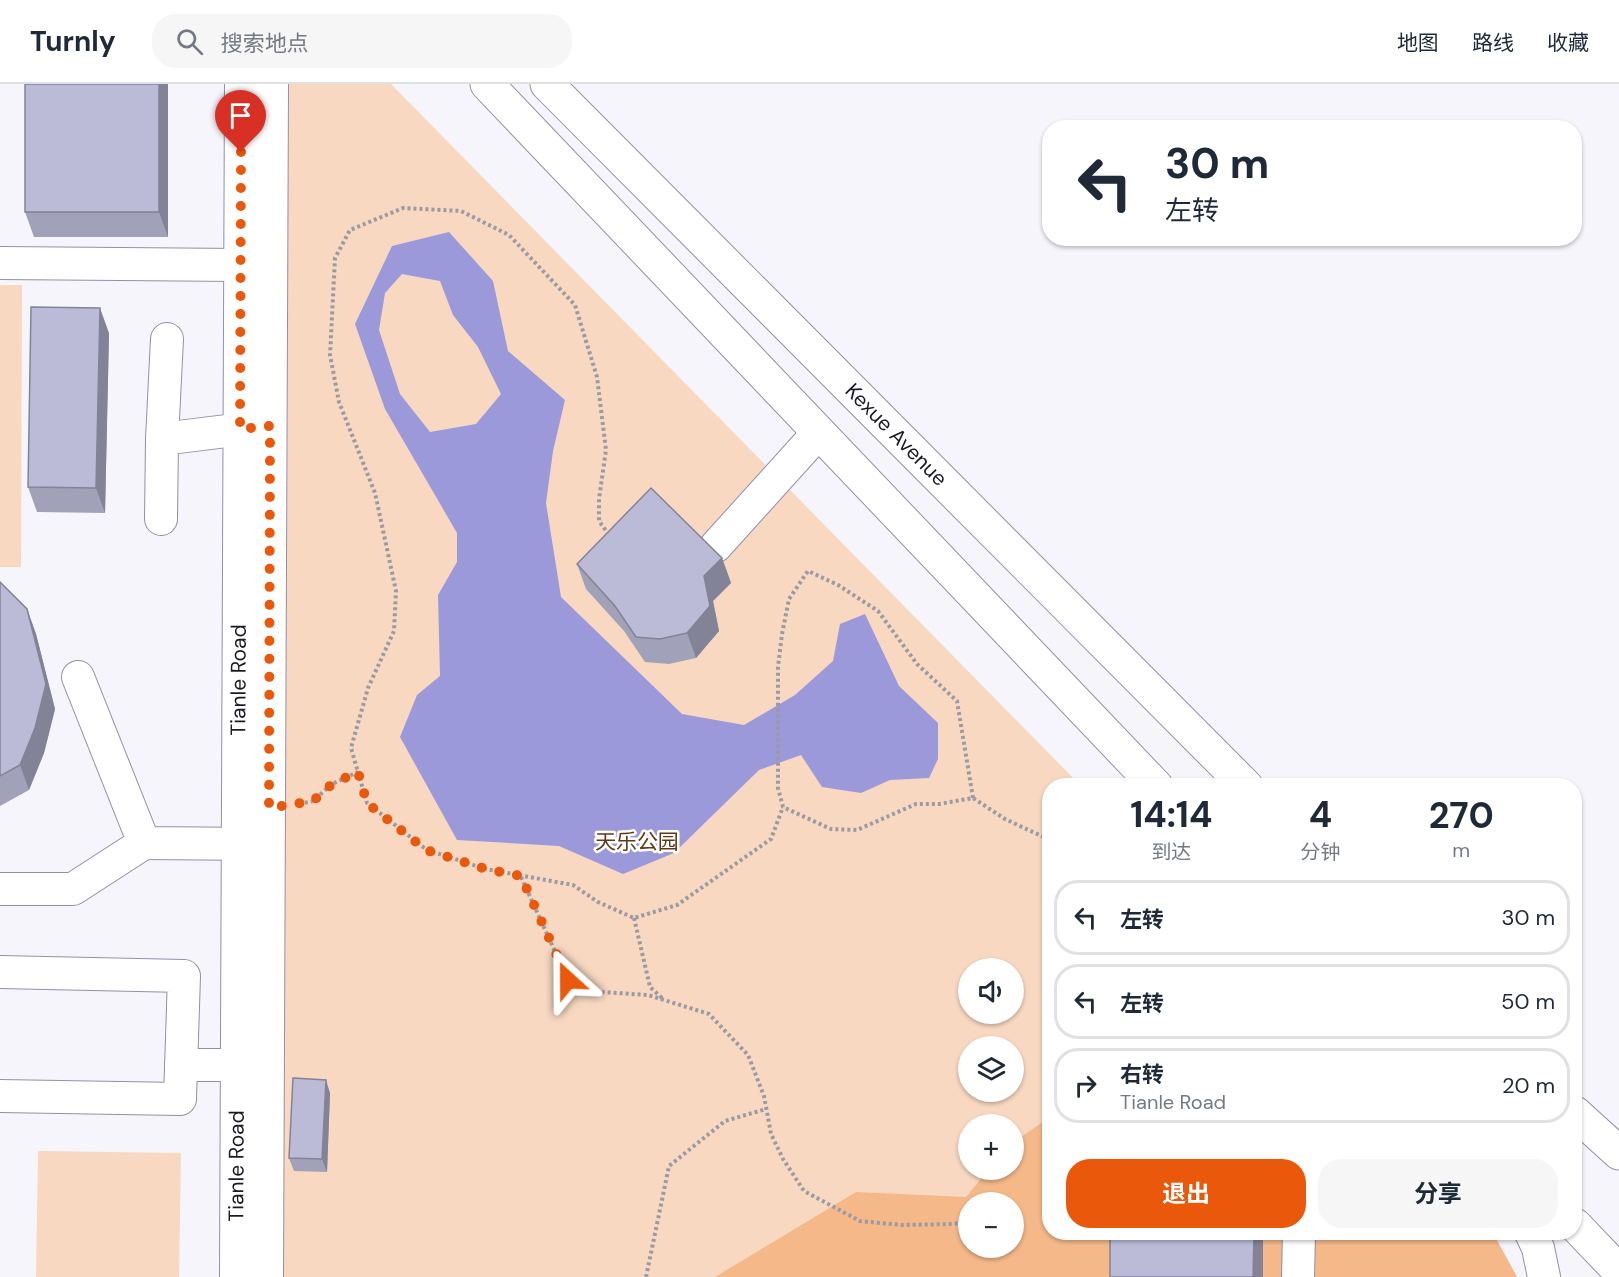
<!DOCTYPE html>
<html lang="zh">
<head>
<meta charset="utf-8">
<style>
  :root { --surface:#fff; --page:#f6f6f7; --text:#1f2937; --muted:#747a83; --line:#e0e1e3; --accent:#ea580c }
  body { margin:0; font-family:"DM Sans","Noto Sans SC",sans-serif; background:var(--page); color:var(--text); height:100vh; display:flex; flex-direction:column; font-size:22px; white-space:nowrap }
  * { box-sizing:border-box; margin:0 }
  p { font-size:20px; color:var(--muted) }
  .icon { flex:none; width:33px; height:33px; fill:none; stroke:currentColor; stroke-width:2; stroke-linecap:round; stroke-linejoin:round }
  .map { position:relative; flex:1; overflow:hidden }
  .side { position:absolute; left:1042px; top:694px; width:540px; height:462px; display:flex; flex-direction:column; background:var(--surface); border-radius:24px; box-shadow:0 2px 4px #0004 }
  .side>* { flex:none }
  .guide { position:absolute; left:1042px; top:36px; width:540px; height:126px; border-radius:24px; box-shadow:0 2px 4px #0004; background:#fff; color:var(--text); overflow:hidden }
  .buttons { position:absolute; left:958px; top:874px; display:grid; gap:12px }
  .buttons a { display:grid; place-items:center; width:66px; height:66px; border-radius:50%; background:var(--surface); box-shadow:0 2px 4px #0004; font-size:30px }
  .pin { position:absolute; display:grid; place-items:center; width:51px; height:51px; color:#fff; margin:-62px -26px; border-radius:50% 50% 50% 0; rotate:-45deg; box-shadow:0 0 6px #0007 }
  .pin .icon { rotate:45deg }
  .me { position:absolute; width:66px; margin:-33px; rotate:336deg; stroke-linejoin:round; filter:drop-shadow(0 0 4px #0008) }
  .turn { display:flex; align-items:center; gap:21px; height:126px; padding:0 24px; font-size:27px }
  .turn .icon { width:78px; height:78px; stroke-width:2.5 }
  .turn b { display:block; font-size:42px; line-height:51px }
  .eta { display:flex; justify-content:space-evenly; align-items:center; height:102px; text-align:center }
  .eta b { font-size:36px; font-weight:700; line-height:42px }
  .action { display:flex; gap:12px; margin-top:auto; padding:12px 24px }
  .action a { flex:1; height:69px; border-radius:24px; background:var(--accent); color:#fff; font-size:24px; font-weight:700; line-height:69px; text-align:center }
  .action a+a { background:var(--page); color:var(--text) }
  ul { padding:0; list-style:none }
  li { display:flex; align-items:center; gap:18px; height:75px; margin:0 12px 9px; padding:0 12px; border:3px solid var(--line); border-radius:24px }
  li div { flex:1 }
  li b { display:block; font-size:22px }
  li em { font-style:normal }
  header { display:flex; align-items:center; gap:36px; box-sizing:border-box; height:84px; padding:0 30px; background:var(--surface); border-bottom:2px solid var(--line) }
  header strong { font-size:28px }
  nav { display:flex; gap:33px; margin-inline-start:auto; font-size:21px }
  .search { width:420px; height:54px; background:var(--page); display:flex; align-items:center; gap:15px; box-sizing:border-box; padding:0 21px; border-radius:24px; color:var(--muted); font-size:22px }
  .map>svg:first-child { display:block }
  .green { fill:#f8d8c1; fill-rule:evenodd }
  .forest { fill:#f5b889; fill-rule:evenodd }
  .water { fill:#9b99d9; fill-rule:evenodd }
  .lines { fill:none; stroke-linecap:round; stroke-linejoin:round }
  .minor-casing { stroke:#9090ac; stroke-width:34 }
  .major-casing { stroke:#9090ac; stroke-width:35 }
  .path { stroke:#9a9aa2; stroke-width:4; stroke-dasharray:3 3; stroke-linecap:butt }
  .minor { stroke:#fff; stroke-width:32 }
  .major { stroke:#fff; stroke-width:33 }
  .wall { fill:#a1a1ba }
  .shaded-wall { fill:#838397 }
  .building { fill:#bbbbd8; stroke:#838397; stroke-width:1.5 }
  .route { stroke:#ea580c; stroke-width:10; stroke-dasharray:0 18 }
  .labels { text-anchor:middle; stroke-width:5; stroke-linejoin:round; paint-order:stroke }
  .street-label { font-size:21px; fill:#1b1a25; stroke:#fff }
  .park-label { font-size:21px; fill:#603815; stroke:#fff }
</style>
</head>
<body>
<header>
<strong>Turnly</strong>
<div class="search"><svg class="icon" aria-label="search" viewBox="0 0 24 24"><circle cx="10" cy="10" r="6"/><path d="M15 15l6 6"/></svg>搜索地点</div>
<nav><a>地图</a><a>路线</a><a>收藏</a></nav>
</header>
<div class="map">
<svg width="1619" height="1193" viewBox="0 0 1619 1193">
  <rect width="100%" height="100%" fill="#f5f5fb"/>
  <path class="green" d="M283 0H391L1081 702H1050V1149H1493L1517 1193H283ZM969 885H1014V930H969ZM969 963H1014V1008H969ZM969 1041H1014V1086H969ZM969 1119H1014V1164H969Z
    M0 201H22L21 483H0Z
    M38 1067 181 1069 179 1193H36Z"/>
  <path class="forest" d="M1050 1033V1149H1493L1517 1193H715L856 1108 966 1113 988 1086H1014V1058ZM969 1119H1014V1164H969Z"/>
  <path class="water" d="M449 148 493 197 508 267 565 316 553 367 546 419 561 513 682 630 744 641 795 611 833 577 840 540 865 530 899 602 938 639V675L929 694 890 696 861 709 822 703 801 671 759 686 674 769 623 790 559 762 457 756 400 653 417 611 440 592 438 511 457 478V449L385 325 355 240 392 162ZM402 190 440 197 453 231 478 263 501 310 476 340 430 348 400 310 379 246 385 209Z"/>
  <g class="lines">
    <g class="minor-casing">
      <g id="minor">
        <path d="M0 179 240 181"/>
        <path d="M162 355 167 255"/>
        <path d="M161 435 162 355 260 343"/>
        <path d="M716 462 819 348"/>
        <path d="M78 593 144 759 259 760"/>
        <path d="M0 805H73L144 759"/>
        <path d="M0 888 184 892 180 1015 0 1012"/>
        <path d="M181 981H258"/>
        <path d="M1531 1149 1538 1164 1544 1193"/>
        <path id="s1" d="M236 1193 241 0"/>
        <path d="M267 1193 272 0"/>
        <path d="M1298 1193 1299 1149"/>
      </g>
    </g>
    <g class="major-casing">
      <g id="major">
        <path d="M487 0 1156 702"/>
        <path id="s2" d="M547 0 1246 702"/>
        <path d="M1575 1029 1619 1069"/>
        <path d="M1575 1141 1619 1187"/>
      </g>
    </g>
    <path class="path" d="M609 451 599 437V415L606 366 597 293 575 221 509 151 461 127 403 124 350 146 335 174 330 271 339 318 375 409 396 507 394 547 368 604 351 664 367 719 427 766 486 785 573 801 598 818 634 834 677 821 771 755 783 723
      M973 714 957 617 917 580 878 527 838 501 808 487 789 515 782 550 778 583V704L783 723 831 745 857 746 916 720H939L973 714 1005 735 1050 756
      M299 720 313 717 332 700 358 688
      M521 793 568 896 586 907 648 911 709 930 748 971 764 1012 771 1050 783 1075 804 1107 860 1137 902 1141 953 1140 969 1137
      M634 834 650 903 662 914
      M646 1193 669 1082 725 1037 766 1025"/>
    <use href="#minor" class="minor"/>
    <use href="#major" class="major"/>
  </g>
  <path class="wall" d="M168 0V153H34L25 128Z
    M109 249 105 429 37 428 28 403Z
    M722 474 731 499 713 517 719 547 696 574 669 580 645 578 624 547 586 505 577 480Z
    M0 498 27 525 36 550 55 625 44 669 29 706 0 722Z
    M330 1009 327 1088 294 1087 289 1074Z"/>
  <path class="shaded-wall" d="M159 0H168V153L159 128Z
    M100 224 109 249 105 429 96 404Z
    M722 474 731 499 713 517 719 547 696 574 687 549 704 492Z
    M27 525 36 550 55 625 44 669 29 706 20 681Z
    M326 996 330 1009 327 1088 322 1075Z
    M1254 1149H1261L1263 1156V1193H1253Z"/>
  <path class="building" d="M25 0H159V128H25Z
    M31 223 100 224 96 404 28 403Z
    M651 404 722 474 704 492 710 522 687 549 660 555 636 553 615 522 577 480Z
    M0 498 27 525 46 600 35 644 20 681 0 692Z
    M293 994 326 996 322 1075 289 1074Z
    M1110 1149H1254L1253 1193H1110Z"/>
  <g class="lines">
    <path class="route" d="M241 68 240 345 270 342 269 724 313 717 332 700 358 688 367 719 426 766 486 785 521 792 568 896"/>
  </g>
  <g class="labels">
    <g class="street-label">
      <text dy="7" stroke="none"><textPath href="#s2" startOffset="495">Kexue Avenue</textPath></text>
      <text dy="7" stroke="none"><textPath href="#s1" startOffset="597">Tianle Road</textPath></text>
      <text dy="7" stroke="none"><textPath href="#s1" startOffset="111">Tianle Road</textPath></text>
    </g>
    <g class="park-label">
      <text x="637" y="765">天乐公园</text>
    </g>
  </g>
</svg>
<div class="buttons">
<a><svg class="icon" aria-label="sound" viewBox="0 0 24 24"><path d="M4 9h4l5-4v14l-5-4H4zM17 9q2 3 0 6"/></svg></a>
<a><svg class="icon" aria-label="layers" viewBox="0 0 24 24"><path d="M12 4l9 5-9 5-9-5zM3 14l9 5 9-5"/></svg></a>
<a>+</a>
<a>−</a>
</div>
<div class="pin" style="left:241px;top:68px;background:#d93025"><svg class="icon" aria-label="arrive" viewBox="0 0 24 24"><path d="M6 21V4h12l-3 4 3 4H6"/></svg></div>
<svg class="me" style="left:568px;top:896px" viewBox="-20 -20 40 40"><path d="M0-17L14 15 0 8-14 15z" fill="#ea580c" stroke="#fff" stroke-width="4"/></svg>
<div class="guide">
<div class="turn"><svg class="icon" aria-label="left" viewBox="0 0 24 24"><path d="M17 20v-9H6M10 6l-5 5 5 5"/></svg><div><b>30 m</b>左转</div></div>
</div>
<section class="side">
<div class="eta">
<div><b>14:14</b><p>到达</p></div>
<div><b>4</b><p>分钟</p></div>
<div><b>270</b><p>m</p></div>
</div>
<ul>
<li><svg class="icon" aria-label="left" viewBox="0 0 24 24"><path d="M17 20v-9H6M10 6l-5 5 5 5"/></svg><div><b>左转</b></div><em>30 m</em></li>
<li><svg class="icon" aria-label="left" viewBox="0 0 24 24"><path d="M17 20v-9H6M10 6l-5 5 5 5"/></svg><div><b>左转</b></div><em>50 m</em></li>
<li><svg class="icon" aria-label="right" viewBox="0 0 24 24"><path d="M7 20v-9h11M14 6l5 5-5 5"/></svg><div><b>右转</b><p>Tianle Road</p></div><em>20 m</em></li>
</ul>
<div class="action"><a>退出</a><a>分享</a></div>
</section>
</div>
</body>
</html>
